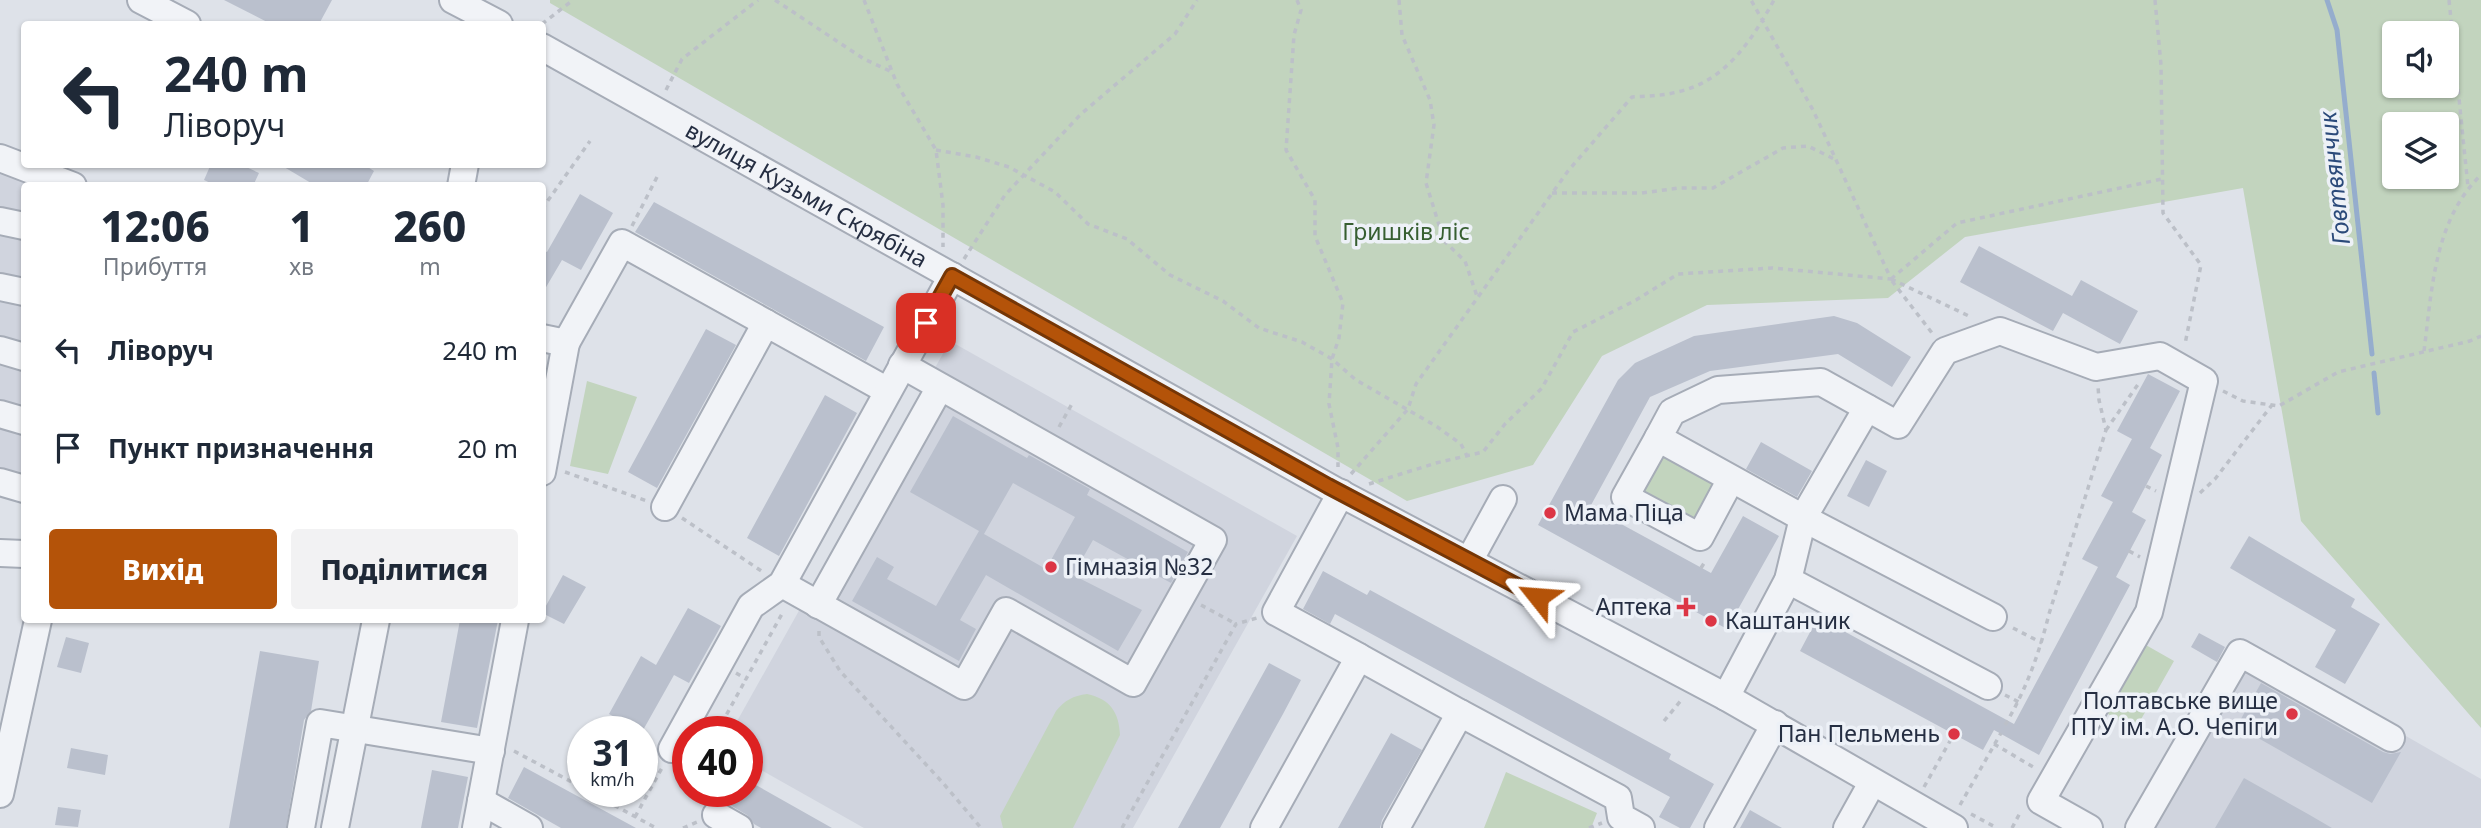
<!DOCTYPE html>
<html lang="uk">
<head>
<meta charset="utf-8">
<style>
  :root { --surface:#fff; --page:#f2f2f3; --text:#1f2937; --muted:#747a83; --accent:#b45309 }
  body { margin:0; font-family:"Noto Sans",sans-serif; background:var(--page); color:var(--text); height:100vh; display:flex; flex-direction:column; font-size:26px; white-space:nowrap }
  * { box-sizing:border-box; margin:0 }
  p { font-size:23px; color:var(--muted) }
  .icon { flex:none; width:38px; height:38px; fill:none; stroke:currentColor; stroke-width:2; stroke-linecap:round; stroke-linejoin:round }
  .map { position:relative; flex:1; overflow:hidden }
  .side { position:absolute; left:21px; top:182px; width:525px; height:441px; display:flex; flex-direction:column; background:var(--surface); border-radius:7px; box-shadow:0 2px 5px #0004 }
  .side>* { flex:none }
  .top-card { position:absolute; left:21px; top:21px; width:525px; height:147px; border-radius:7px; box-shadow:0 2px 5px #0004; background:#fff; color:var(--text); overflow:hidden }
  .controls { position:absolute; left:2382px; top:21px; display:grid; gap:14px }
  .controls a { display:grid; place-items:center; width:77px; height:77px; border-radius:7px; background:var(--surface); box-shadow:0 2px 5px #0004; font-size:35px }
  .speed { position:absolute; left:567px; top:716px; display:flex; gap:14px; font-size:35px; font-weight:700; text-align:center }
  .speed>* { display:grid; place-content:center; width:91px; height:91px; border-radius:50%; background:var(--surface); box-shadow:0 2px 5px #0004; line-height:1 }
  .speed small { font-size:18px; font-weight:400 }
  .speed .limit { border:10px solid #d22; background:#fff; color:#111 }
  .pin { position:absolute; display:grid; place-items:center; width:60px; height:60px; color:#fff; margin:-30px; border-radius:14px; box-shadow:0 4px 10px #0006 }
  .me { position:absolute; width:77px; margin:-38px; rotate:298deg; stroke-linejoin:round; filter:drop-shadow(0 0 5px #0008) }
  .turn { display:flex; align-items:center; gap:24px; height:147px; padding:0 28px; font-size:32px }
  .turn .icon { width:91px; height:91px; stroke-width:2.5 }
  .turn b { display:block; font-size:49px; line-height:60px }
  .eta { display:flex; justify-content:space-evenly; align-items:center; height:119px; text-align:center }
  .eta b { font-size:42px; font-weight:800; line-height:49px }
  .action { display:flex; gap:14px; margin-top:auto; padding:14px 28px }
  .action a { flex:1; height:80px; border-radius:7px; background:var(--accent); color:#fff; font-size:28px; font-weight:800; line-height:80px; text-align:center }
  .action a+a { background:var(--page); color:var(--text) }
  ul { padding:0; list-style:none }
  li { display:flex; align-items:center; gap:21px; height:98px; padding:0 28px }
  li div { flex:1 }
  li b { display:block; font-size:26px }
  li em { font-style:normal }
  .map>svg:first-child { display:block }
  .built { fill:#d0d4de }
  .green { fill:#c2d4be; fill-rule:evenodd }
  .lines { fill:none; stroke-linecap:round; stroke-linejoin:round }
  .stream { stroke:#95adcd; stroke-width:5 }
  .building { fill:#bac0cd; fill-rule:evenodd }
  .minor-casing { stroke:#a6acb7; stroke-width:30 }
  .path { stroke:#bcc0c8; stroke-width:3.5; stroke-dasharray:5 5; stroke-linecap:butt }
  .minor { stroke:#f1f3f7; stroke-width:26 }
  .route-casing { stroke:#753606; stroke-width:18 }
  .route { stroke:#b45309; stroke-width:12 }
  .poi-dot { fill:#dc3545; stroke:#edf1f7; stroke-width:2.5 }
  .labels { text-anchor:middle; stroke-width:7; stroke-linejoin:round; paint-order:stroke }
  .street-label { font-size:23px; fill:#252e42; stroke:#edf1f7 }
  .park-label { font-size:23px; fill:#375f31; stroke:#edf1f7 }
  .poi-label { font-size:23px; fill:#252e42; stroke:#edf1f7; text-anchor:start }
  .water-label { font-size:24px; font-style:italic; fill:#2b4a7a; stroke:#edf1f7 }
</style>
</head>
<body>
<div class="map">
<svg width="2481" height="828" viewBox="0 0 2481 828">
  <rect width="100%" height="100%" fill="#dee2e9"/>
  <path class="built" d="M0 158 72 185 24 186V502L0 495Z
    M950 341 1297 536 1133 828H864L747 762V732H731Z
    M2254 649 2481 779V828H2152Z"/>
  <path class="green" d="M550 0H2481V728L2301 521 2243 188 1965 237 1888 298 1707 305 1602 356 1533 465 1407 501 550 3ZM2394 33H2446V86H2394ZM2394 124H2446V177H2394Z
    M587 381 637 397 608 474 570 466Z
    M1658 442 1729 479 1699 535 1628 496Z
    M2137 640 2174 661 2135 730 2098 708Z
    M1087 694C1110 699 1119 712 1120 735L1073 828H1003L1000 816 1056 711C1065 700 1073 696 1087 694Z
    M1506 772 1597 813 1591 828H1484Z"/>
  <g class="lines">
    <path class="stream" d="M2327 0 2337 30 2372 354
      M2374 373 2378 413"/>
  </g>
  <path class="building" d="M224 0H332L319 24H271Z
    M211 164H240L259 173 253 186H217L204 180Z
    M279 164H363L374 171 366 186H316Z
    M580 194 613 213 581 270 562 260 542 294V250L547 252Z
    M654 202 884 327 866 361 635 232Z
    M1979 246 2072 296 2081 280 2138 311 2120 344 2063 313 2053 331 1960 282Z
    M1834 316 1857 323 1911 357 1892 387 1838 354 1710 371 1650 397 1590 507 1711 573 1743 516 1779 536 1727 629 1538 525 1618 380 1635 363 1694 336Z
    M706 329 736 345 657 488 628 472Z
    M2148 374 2180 391 2150 448 2162 455 2132 512 2146 520 2116 577 2130 585 2039 755 1994 730 1983 750 1800 651 1818 617 2014 724 2098 567 2082 559 2113 502 2101 496 2132 439 2117 431Z
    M825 395 857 413 779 556 747 538Z
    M953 416 1027 458 1029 455 1090 489 1087 495 1188 552 1171 583 1093 540 1073 575 1142 610 1118 651 986 575 960 620 976 629 959 661 852 601 877 557 894 567 887 579 936 606 979 531 910 492ZM1013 483 1075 517 1046 569 984 534Z
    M1761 442 1812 471 1797 497 1746 469Z
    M1866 460 1887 471 1869 507 1847 496Z
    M2249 536 2355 599 2351 607 2380 624 2345 684 2315 667 2336 630 2230 568Z
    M1323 571 1367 595 1370 590 1671 754 1669 759 1714 784 1690 828H1680L1659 817 1670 797 1335 614 1330 624 1303 609Z
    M563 575 586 587 564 624 542 613Z
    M688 608 721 626 689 683 674 675 642 732 609 714 641 656 656 665Z
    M460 620H498L477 728 441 722Z
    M2199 633 2225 647 2217 662 2191 647Z
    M66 637 89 643 81 673 57 667Z
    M260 651 319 661 311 711 304 720 286 828H229Z
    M1269 663 1301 680 1283 714 1220 828H1178Z
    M2261 683 2383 752 2390 754 2401 752 2372 803 2237 726Z
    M1391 733 1422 750 1382 820 1380 828H1338Z
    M71 748 108 755 105 775 67 768Z
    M524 767 636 828H561L538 815 508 798Z
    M432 770 468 777 458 828H421Z
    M2244 778 2308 814 2332 828H2215Z
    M747 780 832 828H761L754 824 747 815 725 802 731 791H747Z
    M58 807 81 810 78 827 55 825Z
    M1750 810 1782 828H1740Z"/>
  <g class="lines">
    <g class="minor-casing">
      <g id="minor">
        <path d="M141 0 187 24"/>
        <path d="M453 0 499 24"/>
        <path id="s1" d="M542 47 1336 491 1726 697 1954 828"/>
        <path d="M0 158 73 186"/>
        <path d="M461 186 465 164"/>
        <path d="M0 221 24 226"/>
        <path d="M0 287 24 292"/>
        <path d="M542 338 566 343 622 243 766 323"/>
        <path d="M0 350 24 357"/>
        <path d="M1867 408 1803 518 1993 617"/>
        <path d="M0 414 24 421"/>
        <path d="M1658 438 1625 497 1700 537 1731 479"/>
        <path d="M542 472 566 343"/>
        <path d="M0 482 24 489"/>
        <path d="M665 507 766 323 888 391"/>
        <path d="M0 553 24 554"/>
        <path d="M1469 561 1503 499"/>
        <path d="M1788 580 1988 686"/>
        <path d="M782 584 964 686 1006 611 1133 683 1213 540 902 365"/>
        <path d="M818 605 940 387"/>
        <path d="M1359 657 1460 713 1396 828"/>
        <path d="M1726 697 1788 580 1803 518 1658 438 1672 412 1718 390 1821 382 1898 425 1945 351 2000 331 2096 367 2160 356 2204 381 2149 612 2041 801 2089 828"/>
        <path d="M1460 713 1618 798 1621 817 1641 828"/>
        <path d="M672 749 751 606 782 584 952 276"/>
        <path d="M0 794 38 620"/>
        <path d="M481 801 529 828"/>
        <path d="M716 815 739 828"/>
        <path d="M301 828 320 723 491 751"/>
        <path d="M335 828 376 620"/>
        <path d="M476 828 515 620"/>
        <path d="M1264 828 1359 657 1276 612 1341 493"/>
        <path d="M1718 828 1775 724"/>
        <path d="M1847 828 1872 783"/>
        <path d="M2139 828 2240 653 2391 738"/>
      </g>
    </g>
    <path class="path" d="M775 0 864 59 892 72
      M864 0 897 84 936 150 943 205V247
      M1297 0 1301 10 1294 35 1286 150 1315 200V236L1343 303 1339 338 1332 359 1329 404 1338 448V467
      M1399 0 1402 35 1430 100 1434 125 1426 183 1444 241 1465 261 1478 299
      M2155 0 2161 65 2163 213 2201 265 2185 344
      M2449 0 2468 187
      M542 24 573 0
      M666 90 682 59 758 0
      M936 150 976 157 1009 167 1055 192 1088 224 1127 239 1170 275 1223 301 1259 328 1302 342 1332 359 1356 380 1436 426 1461 444 1467 456
      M1552 193H1642L1679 188H1713L1783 148 1808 146 1836 160
      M542 209 590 141
      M632 226 657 177
      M964 259 1005 195 1081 114 1175 34 1197 0
      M1891 279 1957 223 2162 179
      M1891 279 1971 317
      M1892 281 1932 333
      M2424 351C2432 290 2434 220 2481 175
      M2223 391 2243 401 2279 406 2338 372 2470 341 2481 336
      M1059 427 1073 402
      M2106 430 2139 383
      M565 472 647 501
      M1351 474 1408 409 1416 384 1568 171 1632 97C1647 96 1662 96 1677 92 1725 82 1752 40 1774 0
      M1369 484 1436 463 1483 452 1505 424 1542 388 1573 332 1636 300 1678 274 1772 268 1891 279 1813 110 1751 0
      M2146 486 2156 491
      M2200 493 2215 479 2272 405
      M682 518 763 572
      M2129 551 2140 557
      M1701 568 1706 560
      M1201 605 1236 624
      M2013 628 2042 643
      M819 631V637L840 671 943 783 981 828
      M736 673 746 679 783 612
      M2005 695 2019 702
      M1664 721 1683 698
      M2005 725C2026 690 2039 654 2049 614L2106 430 2099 400 2098 386
      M717 732 746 679
      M1994 744 2035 768
      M514 751 583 788
      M1924 787 1954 734
      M588 791 656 828
      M1960 805 2001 733
      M1971 814 1997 828
      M635 817 663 766
      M683 828 697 822
      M1122 828 1236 624 1257 618
      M1589 828 1602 823
      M2012 828 2021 811"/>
    <use href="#minor" class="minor"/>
  </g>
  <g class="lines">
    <g class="route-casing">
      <path id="route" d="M926 323 952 276 1328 486 1538 597"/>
    </g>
    <use href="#route" class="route"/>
  </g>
  <g class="poi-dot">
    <circle cx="1550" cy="513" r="7"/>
    <circle cx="1051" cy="567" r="7"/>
    <path d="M1682.5 596.5h7v7h7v7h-7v7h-7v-7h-7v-7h7z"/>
    <circle cx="1711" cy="621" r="7"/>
    <circle cx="2292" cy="714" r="7"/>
    <circle cx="1954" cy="734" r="7"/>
  </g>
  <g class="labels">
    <g class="street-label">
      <text dy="8" stroke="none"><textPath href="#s1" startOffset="303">вулиця Кузьми Скрябіна</textPath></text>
    </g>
    <g class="park-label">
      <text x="1406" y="240">Гришків ліс</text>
    </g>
    <g class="poi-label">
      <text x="1564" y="521">Мама Піца</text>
      <text x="1065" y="575">Гімназія №32</text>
      <text x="1672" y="615" text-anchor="end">Аптека</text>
      <text x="1725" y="629">Каштанчик</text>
      <text x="2278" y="709" text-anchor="end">Полтавське вище<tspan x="2278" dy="26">ПТУ ім. А.О. Чепіги</tspan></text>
      <text x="1940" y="742" text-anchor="end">Пан Пельмень</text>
    </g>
    <g class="water-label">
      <text transform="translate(2335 178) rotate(-96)" y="8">Говтвянчик</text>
    </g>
  </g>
</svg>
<div class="controls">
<a><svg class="icon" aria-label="sound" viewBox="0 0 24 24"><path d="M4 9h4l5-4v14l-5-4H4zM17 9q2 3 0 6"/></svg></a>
<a><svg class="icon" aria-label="layers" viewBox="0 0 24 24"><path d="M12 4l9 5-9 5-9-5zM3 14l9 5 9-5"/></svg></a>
</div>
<div class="speed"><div>31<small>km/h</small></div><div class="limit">40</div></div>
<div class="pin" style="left:926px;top:323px;background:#d93025"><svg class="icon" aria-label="arrive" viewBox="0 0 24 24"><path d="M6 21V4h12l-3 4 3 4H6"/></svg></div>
<svg class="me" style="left:1538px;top:597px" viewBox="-20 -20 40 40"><path d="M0-17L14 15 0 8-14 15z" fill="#b45309" stroke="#fff" stroke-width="4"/></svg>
<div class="top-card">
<div class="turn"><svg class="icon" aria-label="left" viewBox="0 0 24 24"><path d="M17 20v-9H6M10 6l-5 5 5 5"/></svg><div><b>240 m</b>Ліворуч</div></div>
</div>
<section class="side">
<div class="eta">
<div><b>12:06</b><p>Прибуття</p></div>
<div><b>1</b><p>хв</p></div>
<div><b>260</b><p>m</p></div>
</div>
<ul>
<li><svg class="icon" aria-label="left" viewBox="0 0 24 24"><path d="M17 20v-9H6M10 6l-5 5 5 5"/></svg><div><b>Ліворуч</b></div><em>240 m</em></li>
<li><svg class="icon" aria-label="arrive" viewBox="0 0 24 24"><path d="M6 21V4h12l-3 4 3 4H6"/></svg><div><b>Пункт призначення</b></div><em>20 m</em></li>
</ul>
<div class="action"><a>Вихід</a><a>Поділитися</a></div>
</section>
</div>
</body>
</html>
